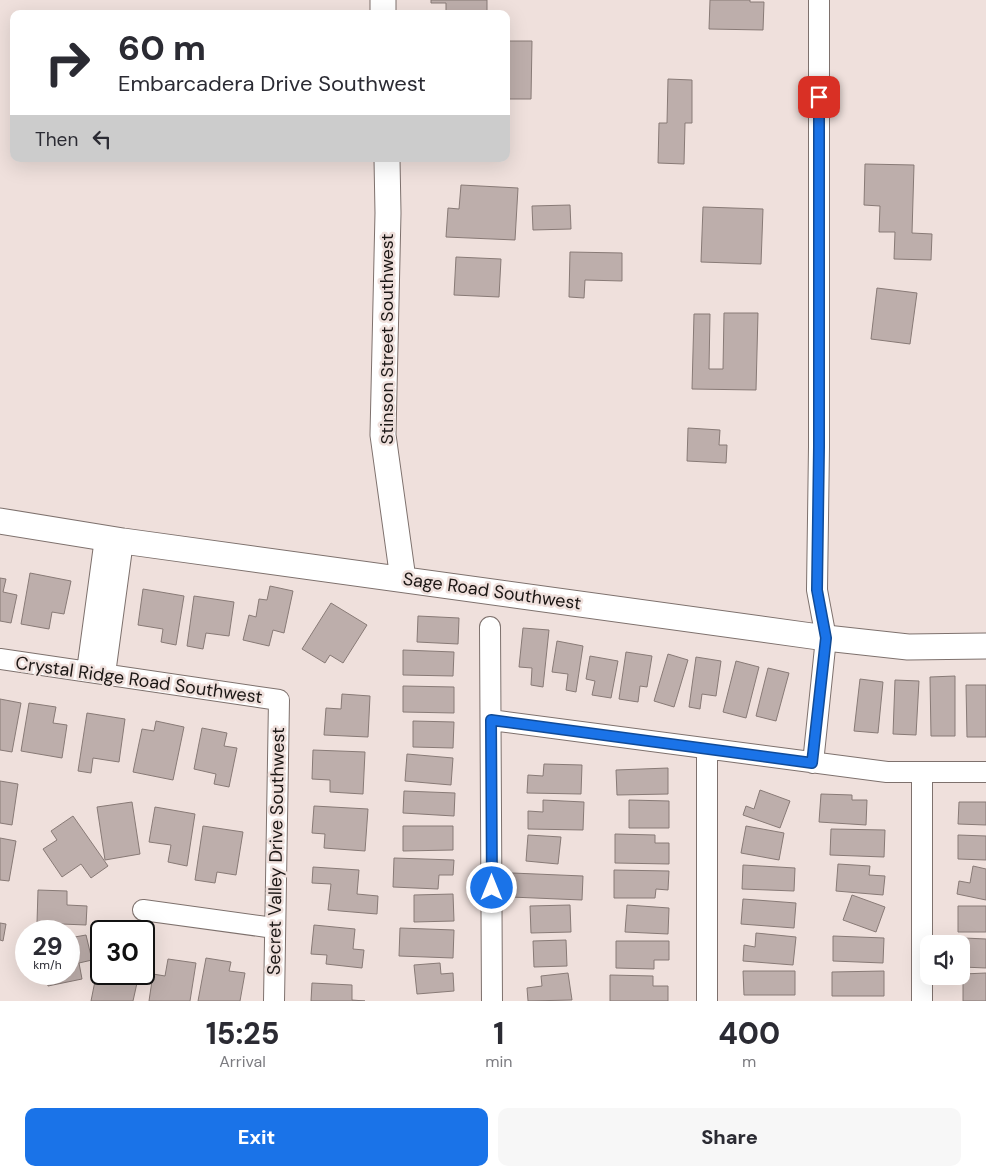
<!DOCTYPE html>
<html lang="en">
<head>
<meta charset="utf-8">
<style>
  :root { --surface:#fff; --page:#f7f7f7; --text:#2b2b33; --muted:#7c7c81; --accent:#1a73e8 }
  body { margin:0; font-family:"DM Sans",sans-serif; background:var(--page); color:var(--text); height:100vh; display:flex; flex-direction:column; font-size:19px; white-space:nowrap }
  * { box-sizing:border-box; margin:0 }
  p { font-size:16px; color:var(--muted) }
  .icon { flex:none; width:28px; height:28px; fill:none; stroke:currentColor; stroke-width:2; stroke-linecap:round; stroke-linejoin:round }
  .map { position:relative; height:1001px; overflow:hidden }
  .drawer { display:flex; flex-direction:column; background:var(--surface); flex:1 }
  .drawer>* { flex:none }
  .top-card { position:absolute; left:10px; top:10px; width:500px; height:152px; border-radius:10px; box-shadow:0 5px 20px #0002; background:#fff; color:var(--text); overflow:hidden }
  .tools { position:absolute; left:920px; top:935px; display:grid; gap:10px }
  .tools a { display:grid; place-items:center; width:50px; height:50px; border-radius:10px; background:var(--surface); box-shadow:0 5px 20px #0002; font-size:25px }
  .speed { position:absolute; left:15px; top:920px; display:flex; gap:10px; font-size:25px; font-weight:700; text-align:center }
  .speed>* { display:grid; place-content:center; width:65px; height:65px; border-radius:50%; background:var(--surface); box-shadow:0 5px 20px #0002; line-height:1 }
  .speed small { font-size:12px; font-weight:400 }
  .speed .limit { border:2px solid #111; border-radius:8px; background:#fff; color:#111 }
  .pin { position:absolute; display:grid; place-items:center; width:42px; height:42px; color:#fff; margin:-21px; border-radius:10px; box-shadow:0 2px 8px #0006 }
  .me { position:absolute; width:55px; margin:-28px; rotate:0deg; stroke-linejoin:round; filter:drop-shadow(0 0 4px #0008) }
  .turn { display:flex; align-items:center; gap:18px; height:105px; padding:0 25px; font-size:22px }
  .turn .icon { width:65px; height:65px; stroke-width:2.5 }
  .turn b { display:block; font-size:35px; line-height:42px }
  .then { display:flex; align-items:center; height:48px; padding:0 25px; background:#0003; gap:10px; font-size:19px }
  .eta { display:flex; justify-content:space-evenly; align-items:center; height:85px; text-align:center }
  .eta b { font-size:30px; font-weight:800; line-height:35px }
  .action { display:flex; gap:10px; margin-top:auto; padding:10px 25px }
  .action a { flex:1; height:58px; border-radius:10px; background:var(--accent); color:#fff; font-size:20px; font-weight:800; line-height:58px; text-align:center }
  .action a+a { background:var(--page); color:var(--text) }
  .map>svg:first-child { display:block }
  .building { fill:#bdaeab; stroke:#887a76 }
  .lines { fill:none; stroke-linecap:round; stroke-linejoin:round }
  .minor-casing { stroke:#7e716d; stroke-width:22 }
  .tertiary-casing { stroke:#7e716d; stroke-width:27 }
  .minor { stroke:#fff; stroke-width:20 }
  .tertiary { stroke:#fff; stroke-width:25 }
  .route-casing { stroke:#114b97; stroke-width:12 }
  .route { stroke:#1a73e8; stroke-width:9 }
  .labels { text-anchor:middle; stroke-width:5; stroke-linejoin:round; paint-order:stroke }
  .street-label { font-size:18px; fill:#1c1715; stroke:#efe0dc }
</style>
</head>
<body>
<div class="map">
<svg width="986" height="1001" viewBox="0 0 986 1001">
  <rect width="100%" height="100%" fill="#efe0dc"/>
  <path class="building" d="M431 0H487V14H446V3H431Z
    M710 0H750V2H764L763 30 709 29Z
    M506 41H532L531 99H506Z
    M668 79 692 80V123H685L684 164 658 163 659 123H667Z
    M865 164 914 165 912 233 932 234 931 260 894 259 895 232H879L880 206 864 205Z
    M461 185 518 188 515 240 446 237 448 208 459 209Z
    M570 205 571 229 533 230 532 206Z
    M703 207 763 209 761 264 701 262Z
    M570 252 622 253V281L585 280 584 298 569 297Z
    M456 257 501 259 499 297 454 295Z
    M877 288 917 293 910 344 871 339Z
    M724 313H758L756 390 692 389 694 314H710L709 369H723Z
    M688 428 720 430 719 445H727L726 463 687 461Z
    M30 573 71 581 64 614 52 612 49 629 21 624Z
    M0 578 6 579 3 592 17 595 11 623 0 621Z
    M270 586 293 591 284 633 273 630 269 646 243 640 249 615 256 617 259 599 267 600Z
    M143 589 184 596 176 645 161 642 163 629 138 625Z
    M194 596 234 602 229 636 206 633 203 649 187 646Z
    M331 603 367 625 343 663 330 655 325 663 302 649Z
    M418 616 459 618 458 644 417 642Z
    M523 628 549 630 543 687 531 685 532 668 519 667Z
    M557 641 583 646 576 692 566 690 568 674 552 672Z
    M403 650 454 652 453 676 403 675Z
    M626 652 652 656 647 687 640 686 638 702 619 699Z
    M668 654 688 660 674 707 654 701Z
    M590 656 618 661 611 698 592 695 595 681 586 679Z
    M696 657 721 661 716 696 702 694 700 709 689 707Z
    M736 661 759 667 746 718 723 712Z
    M768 668 789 673 776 721 756 716Z
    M955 676V736H931L930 677Z
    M860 679 883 682 878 733 854 731Z
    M895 680 919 681 916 735 893 734Z
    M966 685H986V737H967Z
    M403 686 454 687V713L403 712Z
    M342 694 370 696 368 737 324 735 326 708 341 709Z
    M0 699 21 703 12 752 0 750Z
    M29 703 56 707 53 723 67 725 62 758 21 751Z
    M87 713 125 719 119 762 93 758 91 773 78 771Z
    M156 721 184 727 173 780 133 772 142 729 154 731Z
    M413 721 454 722 453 748 413 747Z
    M202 728 227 733 224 746 237 748 229 787 214 784 216 774 194 769Z
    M313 750 365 752 363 794 330 792V780L312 779Z
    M407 754 453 758 451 785 405 781Z
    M544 764 582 765 581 794 527 793 528 775 543 776Z
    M668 768V794L617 795 616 770Z
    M0 781 18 784 12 825 0 823Z
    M760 790 790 801 780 828 743 815 746 806 754 809Z
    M404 791 455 793 454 816 403 813Z
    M821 794 852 795V800H867L866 825 819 822Z
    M543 800 584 802 583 830 528 829V811L543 812Z
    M629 800 669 801V828H629Z
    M132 802 140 854 105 860 97 807Z
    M959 802H986V825L958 824Z
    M314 806 368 809 365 851 324 848 325 834 312 833Z
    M155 807 195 814 187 866 168 862 171 845 149 842Z
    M73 816 108 866 91 878 81 864 62 877 43 849 57 840 51 831Z
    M203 826 243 832 236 875 217 872 215 883 195 880Z
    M403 826H453V850L403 851Z
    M746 826 784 833 779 860 741 853Z
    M831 829 885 830 884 857 830 855Z
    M615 834 655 835V843H669V864L615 863Z
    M528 835 561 837 558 864 526 861Z
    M958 835 986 836V860L958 859Z
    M0 838 16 841 9 881 0 880Z
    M394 858 454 860 453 875H439L438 889 393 887Z
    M838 864 870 866 869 875 885 876 883 895 836 891Z
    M743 865 795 868 794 891 742 889Z
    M973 866 986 869V900L957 894 959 881 970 883Z
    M313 867 359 870 357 894 378 896 377 914 328 910 331 884 312 883Z
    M614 870 669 871 668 890 656 889 655 898H614Z
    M512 873 583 876 582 900 511 897Z
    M38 890 67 891V905L87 906 86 925 37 923Z
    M453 894 454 921 414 922V895Z
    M852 895 885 907 876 932 843 920Z
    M743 899 796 903 794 928 741 924Z
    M570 905 571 932 531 933 530 906Z
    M627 905 669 908 668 934 625 932Z
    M958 906H986V932H958Z
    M0 923 6 924 3 941 0 940Z
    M314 925 355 929 353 949 364 950 362 968 326 964 327 955 311 954Z
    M400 928 454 930 453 958 399 956Z
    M756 933 796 937 793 965 743 961 744 945 755 947Z
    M86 935 92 960 79 963 82 979 48 986 45 974H69V938Z
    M833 936 884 938 883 963 833 961Z
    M964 938 986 939V968L963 967Z
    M566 940 567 966 534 967 533 941Z
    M616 941H669V960H654V969L616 968Z
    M206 958 231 962 229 971 245 973 240 1001H198Z
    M168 959 196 963 190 1001H149L153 974 165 976Z
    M440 963 441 974 453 973 454 991 417 994 414 965Z
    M743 971H795V995H744Z
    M884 971V996H832V972Z
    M568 973 572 1000 528 1001 527 988 542 986 541 976Z
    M986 973V1001H963V974Z
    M120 974H139L133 1001H91L96 976 119 981Z
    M610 975 653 976V986H668V1001H610Z
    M312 983 352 985V1000L365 1001H311Z"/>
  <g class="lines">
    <g class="minor-casing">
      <path id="minor" d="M490 627 492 1001
        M0 659 279 700 274 1001
        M87 671 105 538
        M105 674 123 541
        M491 720 887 772H986
        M813 763 826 638 817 590 819 447V0
        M922 772V1001
        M143 910 274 928
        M707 1001V749"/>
    </g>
    <g class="tertiary-casing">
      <path id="tertiary" d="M383 0V14
        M387 159 388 213 383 435 403 579
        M0 521 123 541 826 638 908 647 986 646"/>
    </g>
    <use href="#minor" class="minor"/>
    <use href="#tertiary" class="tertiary"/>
  </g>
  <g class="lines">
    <g class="route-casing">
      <path id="route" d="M492 888 491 720 812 763 826 638 817 590 819 447V97"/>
    </g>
    <use href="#route" class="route"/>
  </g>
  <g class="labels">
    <g class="street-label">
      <text transform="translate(387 339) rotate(-90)" y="6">Stinson Street Southwest</text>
      <text transform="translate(492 591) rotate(8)" y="6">Sage Road Southwest</text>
      <text transform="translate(139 680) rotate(8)" y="6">Crystal Ridge Road Southwest</text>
      <text transform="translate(276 851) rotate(-89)" y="6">Secret Valley Drive Southwest</text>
    </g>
  </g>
</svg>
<div class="tools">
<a><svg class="icon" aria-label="sound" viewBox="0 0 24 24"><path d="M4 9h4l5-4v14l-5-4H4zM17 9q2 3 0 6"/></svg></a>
</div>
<div class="speed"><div>29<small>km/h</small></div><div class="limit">30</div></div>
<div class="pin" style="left:819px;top:97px;background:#d93025"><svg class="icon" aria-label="arrive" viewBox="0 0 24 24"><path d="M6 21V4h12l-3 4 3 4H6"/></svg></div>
<svg class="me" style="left:492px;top:888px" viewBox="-20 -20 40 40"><circle r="17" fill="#1a73e8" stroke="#fff" stroke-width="3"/><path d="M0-11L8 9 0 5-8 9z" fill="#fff"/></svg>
<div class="top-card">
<div class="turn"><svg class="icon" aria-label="right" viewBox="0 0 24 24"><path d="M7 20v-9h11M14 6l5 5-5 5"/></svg><div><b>60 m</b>Embarcadera Drive Southwest</div></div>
<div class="then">Then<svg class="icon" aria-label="left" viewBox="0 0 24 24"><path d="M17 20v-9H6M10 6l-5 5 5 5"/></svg></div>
</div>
</div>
<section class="drawer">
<div class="eta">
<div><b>15:25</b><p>Arrival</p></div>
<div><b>1</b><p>min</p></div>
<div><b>400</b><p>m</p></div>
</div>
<div class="action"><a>Exit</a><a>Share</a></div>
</section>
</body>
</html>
